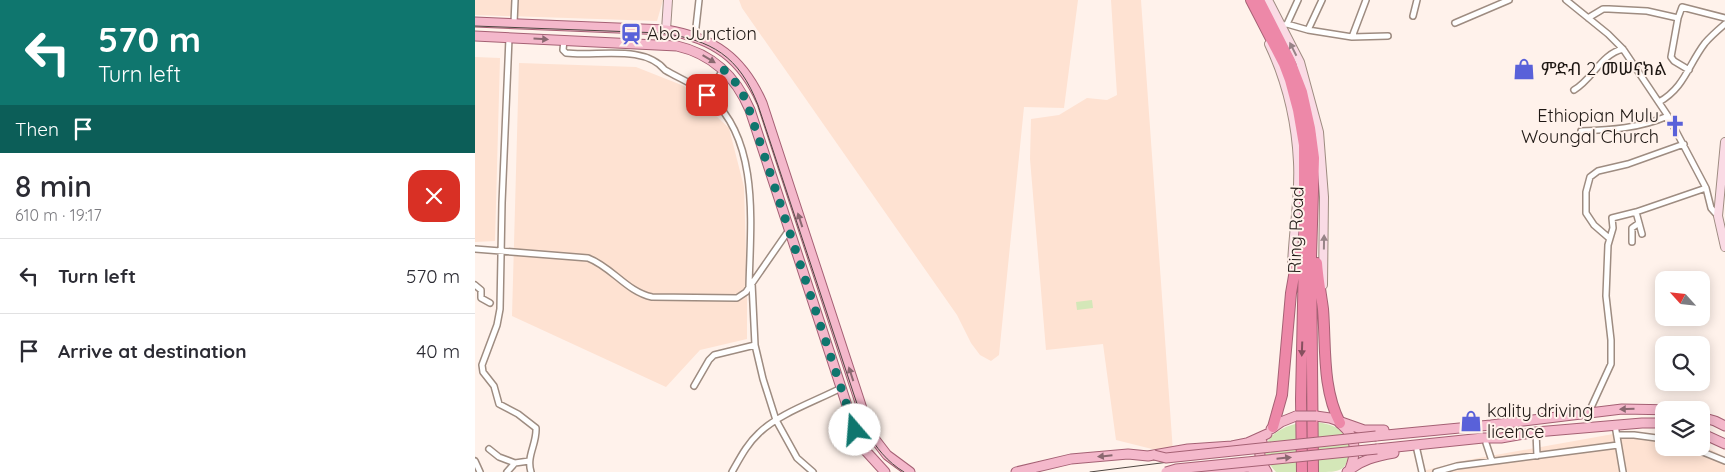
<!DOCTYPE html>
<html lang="en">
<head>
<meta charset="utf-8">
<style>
  :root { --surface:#fff; --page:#f2f2f3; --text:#2b2b33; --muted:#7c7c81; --line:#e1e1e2 }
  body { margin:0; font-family:Quicksand,"Noto Sans Ethiopic",sans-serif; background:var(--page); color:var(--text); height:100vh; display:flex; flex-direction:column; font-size:19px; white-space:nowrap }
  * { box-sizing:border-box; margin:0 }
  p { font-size:16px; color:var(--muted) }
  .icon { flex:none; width:28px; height:28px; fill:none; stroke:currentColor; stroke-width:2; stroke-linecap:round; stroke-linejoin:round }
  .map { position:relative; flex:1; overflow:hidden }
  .details { display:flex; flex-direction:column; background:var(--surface); width:475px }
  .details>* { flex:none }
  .guide { background:#0f766e; color:#fff; overflow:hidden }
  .needle { width:32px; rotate:297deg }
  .buttons { position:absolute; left:1180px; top:271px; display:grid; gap:10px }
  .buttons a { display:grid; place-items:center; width:55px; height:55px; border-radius:10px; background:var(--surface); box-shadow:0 2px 12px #0003; font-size:25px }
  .pin { position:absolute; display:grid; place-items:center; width:42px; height:42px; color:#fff; margin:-21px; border-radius:10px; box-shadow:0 2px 8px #0006 }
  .me { position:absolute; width:55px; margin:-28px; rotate:342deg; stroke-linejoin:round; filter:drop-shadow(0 0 4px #0008) }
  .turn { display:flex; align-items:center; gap:18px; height:105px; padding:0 15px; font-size:22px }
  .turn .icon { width:65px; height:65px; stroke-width:2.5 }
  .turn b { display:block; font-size:35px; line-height:42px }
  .then { display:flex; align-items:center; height:48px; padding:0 15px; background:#0003; gap:10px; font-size:19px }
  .round { display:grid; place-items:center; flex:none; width:52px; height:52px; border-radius:15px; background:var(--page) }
  .overview { display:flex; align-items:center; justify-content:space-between; height:85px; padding:0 15px }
  h1 { font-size:30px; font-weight:600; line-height:38px }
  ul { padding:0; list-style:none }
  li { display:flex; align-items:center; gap:15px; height:75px; padding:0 15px; border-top:1px solid var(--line) }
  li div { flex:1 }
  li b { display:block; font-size:19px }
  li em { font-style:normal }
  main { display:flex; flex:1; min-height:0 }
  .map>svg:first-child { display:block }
  .built { fill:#fee2d2 }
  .green { fill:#d4e7b8 }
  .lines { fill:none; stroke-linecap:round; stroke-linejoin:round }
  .street-casing { stroke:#9e8c81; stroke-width:8 }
  .secondary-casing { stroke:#9e8c81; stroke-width:10 }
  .primary-casing { stroke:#a56174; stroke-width:11 }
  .highway-casing { stroke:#a56174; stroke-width:12 }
  .street { stroke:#fff; stroke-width:5 }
  .secondary { stroke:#fadbe5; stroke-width:8 }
  .primary { stroke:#f4b8cb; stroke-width:9 }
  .highway { stroke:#ed88a8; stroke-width:10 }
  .tram { stroke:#4e4641; stroke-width:1 }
  .primary-bridge-casing { stroke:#a56174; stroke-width:11; stroke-linecap:butt }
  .primary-bridge { stroke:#f4b8cb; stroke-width:9 }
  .oneway { fill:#8a6870 }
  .oneway2 { fill:#978387 }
  .oneway3 { fill:#86505e }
  .route { stroke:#0f766e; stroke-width:9; stroke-dasharray:0 16.2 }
  .labels { text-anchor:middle; stroke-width:4; stroke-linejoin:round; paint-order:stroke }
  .poi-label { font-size:18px; fill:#1f1814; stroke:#fff2eb; text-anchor:start }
  .street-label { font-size:18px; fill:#1f1814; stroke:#fff2eb }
</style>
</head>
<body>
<main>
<section class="details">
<div class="guide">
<div class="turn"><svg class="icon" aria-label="left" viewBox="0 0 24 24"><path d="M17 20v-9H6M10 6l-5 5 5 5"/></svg><div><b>570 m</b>Turn left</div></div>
<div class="then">Then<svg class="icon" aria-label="arrive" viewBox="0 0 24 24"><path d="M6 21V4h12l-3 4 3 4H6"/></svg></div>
</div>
<div class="overview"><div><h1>8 min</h1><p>610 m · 19:17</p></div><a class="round" style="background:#d93025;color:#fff"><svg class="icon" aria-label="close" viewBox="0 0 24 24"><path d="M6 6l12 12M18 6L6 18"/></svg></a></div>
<ul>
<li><svg class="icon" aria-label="left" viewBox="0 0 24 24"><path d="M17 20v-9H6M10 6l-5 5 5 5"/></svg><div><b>Turn left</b></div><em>570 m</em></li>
<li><svg class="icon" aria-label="arrive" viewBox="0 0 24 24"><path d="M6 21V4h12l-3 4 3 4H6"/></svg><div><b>Arrive at destination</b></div><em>40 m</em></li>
</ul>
</section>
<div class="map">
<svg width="1250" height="472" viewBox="0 0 1250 472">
  <rect width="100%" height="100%" fill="#fff2eb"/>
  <path class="built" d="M0 0H188L182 21 0 15Z
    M264 0H603L589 108 549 107 524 355 516 361 505 355 496 343 482 315 267 8Z
    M636 0H666L698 452 681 450 641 440 628 344 571 350 555 159 556 119 584 115 612 98 632 100 642 95Z
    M0 57 25 58 20 241 0 242Z
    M44 63 161 67 209 86 254 128 269 187 272 286V339L225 350 191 387 37 316Z
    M1155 431 1189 435V448H1226V445L1233 448 1250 457V472H944L987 461Z"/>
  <path class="green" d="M617 300 618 308 602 310 601 302Z
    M841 422C862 425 869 430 877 449 870 472 866 472 843 472V448Z
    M824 423 826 472H801C777 447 797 429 824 423Z"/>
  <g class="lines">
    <g class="street-casing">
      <path id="street" d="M1091 0 1133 34 1148 49 1193 116 1231 188 1236 208 1243 216
        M938 16 942 0
        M1113 18 1128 9H1134L1172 11 1203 18
        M39 23 40 0
        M980 23 1034 0
        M812 24 823 0
        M806 26 812 24 833 30 877 37 891 0
        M833 30 847 0
        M220 36 224 0
        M877 37 913 36
        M34 38 27 203 25 309 22 325 7 365 8 372 19 386 24 404 43 414 61 428C62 444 51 456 56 472
        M89 40 88 50 91 53C121 57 169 44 190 70 205 79 224 86 236 98 286 143 275 228 274 288
        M1214 70 1199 61 1196 57 1203 18 1207 7 1250 18
        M1099 90C1118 79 1126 54 1148 49
        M232 95 248 70
        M1184 102C1210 87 1213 65 1230 43 1236 36 1243 30 1250 24
        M1106 131C1136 130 1165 128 1193 116
        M1161 212 1167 234
        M1134 238 1119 225 1111 213V192L1115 177 1123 171 1153 164 1209 144
        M1157 242V228L1164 223
        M0 249 113 258C137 267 152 292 177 297L262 298 271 292 314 230
        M277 283 280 345 288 379 301 420 322 458 338 472
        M0 285 6 290V298L15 303
        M219 386 234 360 239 355 280 345
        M1114 412 1136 364V340L1131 296 1133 245 1138 228 1137 218 1161 212 1231 188
        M1140 425 1148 472
        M1061 432 1062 456
        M1142 435H1159L1189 439
        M1011 443 1017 461
        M1218 448 1250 461
        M14 449 24 457 40 463
        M942 450 947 472
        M0 461 5 472
        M32 472 40 463 54 461
        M257 472C265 458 272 444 284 433 303 414 341 401 366 388
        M961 472 982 466 1143 445"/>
    </g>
    <g class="secondary-casing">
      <path id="secondary" d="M793 0 825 62 844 132 849 197 848 285
        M191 30 193 0
        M794 44C812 82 821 120 823 162 825 197 818 231 817 266
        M1250 142 1243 216 1250 247"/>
    </g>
    <g class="primary-casing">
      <path id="primary" d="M0 22 191 30C239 38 267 58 287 103L395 433 412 455 435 472
        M0 36 202 46C237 54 261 77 275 110L380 430 389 449 410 472
        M841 416 855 418 889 430H909
        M1226 417 1240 421 1250 426
        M867 425C881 437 882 451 875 469
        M796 429 806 422 821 416
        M1226 433 1250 444
        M901 436 1016 425 1147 409 1201 410
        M787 442C782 452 786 463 792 472
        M902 449 1008 438H1026L1061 432 1167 423H1189
        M541 472 596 459 653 454 673 456 713 449 757 446 772 443 792 434
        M730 472 773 467 791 472
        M872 472C886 460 901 456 919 453"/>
    </g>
    <g class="highway-casing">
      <path id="highway" d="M776 0 809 64 815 80 823 110 829 145V257L826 399 827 472
        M784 0 815 61 827 92 835 128 839 158 836 257 838 472
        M842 263C843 278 846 294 848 309 851 347 847 388 865 423
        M798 427 807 395 816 293 823 253"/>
    </g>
    <use href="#street" class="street"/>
    <use href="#secondary" class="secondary"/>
    <use href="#primary" class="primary"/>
    <use href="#highway" class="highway"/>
    <path class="tram" d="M0 26 186 33C237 40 264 56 283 105L391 431C401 447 412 462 429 472
      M615 472 694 462"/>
    <g class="primary-bridge-casing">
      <path id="primary-bridge" d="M821 416H841
        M679 455 691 458 901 436
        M691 472 701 469 902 449"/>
    </g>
    <use href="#primary-bridge" class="primary-bridge"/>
  </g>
  <defs><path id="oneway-solid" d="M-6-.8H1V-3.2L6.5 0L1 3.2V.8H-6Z" transform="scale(1.25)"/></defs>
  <g class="oneway">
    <use href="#oneway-solid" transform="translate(66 39) rotate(3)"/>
    <use href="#oneway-solid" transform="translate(234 59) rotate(31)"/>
    <use href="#oneway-solid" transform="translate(325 220) rotate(-108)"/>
    <use href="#oneway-solid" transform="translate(376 374) rotate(-108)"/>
    <use href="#oneway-solid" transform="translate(1152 409) rotate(179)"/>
    <use href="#oneway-solid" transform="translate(630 456) rotate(174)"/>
    <use href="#oneway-solid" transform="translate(809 458) rotate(-6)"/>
  </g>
  <g class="oneway2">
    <use href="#oneway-solid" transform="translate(818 49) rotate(-117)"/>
    <use href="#oneway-solid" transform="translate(849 242) rotate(-89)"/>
  </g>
  <use class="oneway3" href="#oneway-solid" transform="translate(827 349) rotate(92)"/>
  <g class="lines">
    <path class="route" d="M232 95 248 69 259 80 271 100 380 430"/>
  </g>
  <defs>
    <g id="station-bare" transform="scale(1.725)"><path d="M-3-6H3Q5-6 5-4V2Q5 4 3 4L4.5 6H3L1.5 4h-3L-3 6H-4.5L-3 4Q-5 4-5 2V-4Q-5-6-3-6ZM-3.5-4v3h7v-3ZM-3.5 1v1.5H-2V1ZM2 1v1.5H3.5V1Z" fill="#5961d9" stroke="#fff2eb" stroke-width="2.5" paint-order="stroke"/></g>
    <g id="shop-bare" transform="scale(1.725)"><path d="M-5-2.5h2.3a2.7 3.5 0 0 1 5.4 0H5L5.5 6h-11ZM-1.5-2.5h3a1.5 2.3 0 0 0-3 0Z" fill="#5961d9" stroke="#fff2eb" stroke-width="2.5" paint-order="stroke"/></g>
    <g id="church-bare" transform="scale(1.725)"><path d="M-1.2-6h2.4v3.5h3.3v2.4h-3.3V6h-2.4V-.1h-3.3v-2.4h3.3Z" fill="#5961d9" stroke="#fff2eb" stroke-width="2.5" paint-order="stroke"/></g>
  </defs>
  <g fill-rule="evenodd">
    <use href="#station-bare" x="156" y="34"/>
    <use href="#shop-bare" x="1049" y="69"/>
    <use href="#church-bare" x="1200" y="126"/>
    <use href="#shop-bare" x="996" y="421"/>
  </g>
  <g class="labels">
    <g class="poi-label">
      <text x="172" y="40">Abo Junction</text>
      <text x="1066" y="75">ምድብ 2 መሠናክል</text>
      <text x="1184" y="122" text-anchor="end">Ethiopian Mulu<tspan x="1184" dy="21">Woungal Church</tspan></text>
      <text x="1012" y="417">kality driving<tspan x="1012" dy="21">licence</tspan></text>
    </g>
    <g class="street-label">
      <text transform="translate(821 230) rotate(-88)" y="6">Ring Road</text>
    </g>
  </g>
</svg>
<div class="buttons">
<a><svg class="needle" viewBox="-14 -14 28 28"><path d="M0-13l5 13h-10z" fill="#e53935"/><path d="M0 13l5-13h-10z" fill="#7c7c81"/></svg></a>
<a><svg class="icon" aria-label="search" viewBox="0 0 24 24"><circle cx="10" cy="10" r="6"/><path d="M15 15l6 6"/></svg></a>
<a><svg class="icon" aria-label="layers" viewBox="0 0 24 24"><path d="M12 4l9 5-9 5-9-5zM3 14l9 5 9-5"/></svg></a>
</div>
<div class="pin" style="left:232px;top:95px;background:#d93025"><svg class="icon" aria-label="arrive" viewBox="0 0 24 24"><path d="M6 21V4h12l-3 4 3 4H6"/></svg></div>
<svg class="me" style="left:380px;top:430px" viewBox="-20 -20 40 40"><circle r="19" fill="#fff"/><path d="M0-13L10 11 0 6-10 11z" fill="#0f766e"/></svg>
</div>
</main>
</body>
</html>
